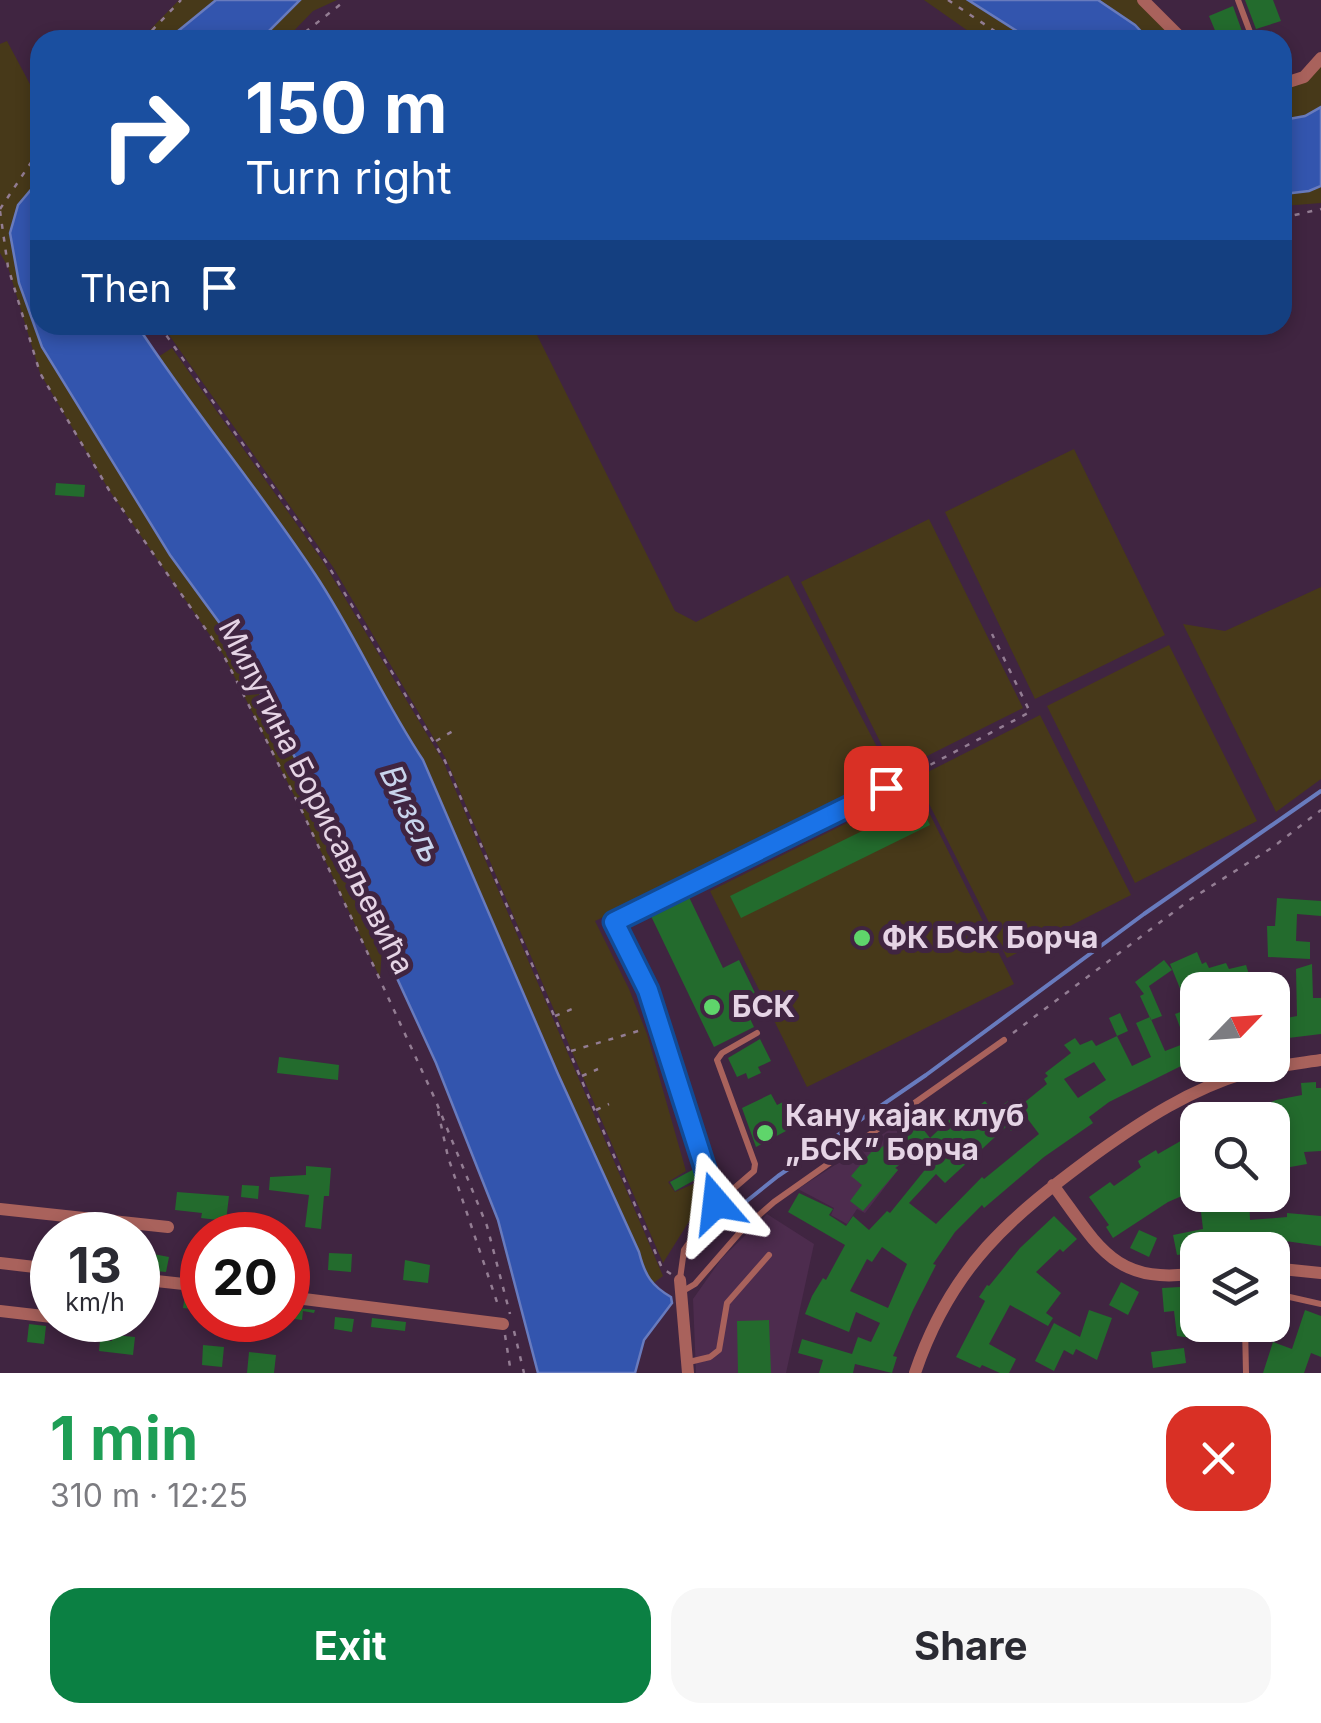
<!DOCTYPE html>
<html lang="en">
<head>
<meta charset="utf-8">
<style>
  :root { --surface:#fff; --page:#f7f7f7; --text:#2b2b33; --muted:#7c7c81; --accent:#0b8043 }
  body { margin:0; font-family:Inter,sans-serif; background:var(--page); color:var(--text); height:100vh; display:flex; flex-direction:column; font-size:38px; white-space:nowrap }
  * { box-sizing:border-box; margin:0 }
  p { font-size:32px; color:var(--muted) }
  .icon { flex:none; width:55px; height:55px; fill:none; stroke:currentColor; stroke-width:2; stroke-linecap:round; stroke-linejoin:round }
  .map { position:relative; height:1373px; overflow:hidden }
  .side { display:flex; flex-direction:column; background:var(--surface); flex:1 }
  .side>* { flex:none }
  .top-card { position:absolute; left:30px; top:30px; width:1262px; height:305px; border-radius:30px; box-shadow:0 5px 15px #0003; background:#1a4fa0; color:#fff; overflow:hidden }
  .needle { width:65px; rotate:65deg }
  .controls { position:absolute; left:1180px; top:972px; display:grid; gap:20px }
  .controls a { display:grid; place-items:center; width:110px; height:110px; border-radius:20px; background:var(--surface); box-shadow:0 5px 15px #0003; font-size:50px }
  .speed { position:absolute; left:30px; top:1212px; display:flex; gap:20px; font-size:50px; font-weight:700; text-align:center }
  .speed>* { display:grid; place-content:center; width:130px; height:130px; border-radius:50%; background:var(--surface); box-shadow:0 5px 15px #0003; line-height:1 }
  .speed small { font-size:25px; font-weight:400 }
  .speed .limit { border:15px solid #d22; background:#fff; color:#111 }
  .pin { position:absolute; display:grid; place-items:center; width:85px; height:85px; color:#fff; margin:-42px; border-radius:20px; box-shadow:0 5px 15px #0006 }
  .me { position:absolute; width:110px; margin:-55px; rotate:343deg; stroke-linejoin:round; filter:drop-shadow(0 0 8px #0008) }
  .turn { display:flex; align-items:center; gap:35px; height:210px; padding:0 50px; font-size:45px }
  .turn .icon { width:130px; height:130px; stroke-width:2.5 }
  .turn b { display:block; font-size:70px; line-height:85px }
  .then { display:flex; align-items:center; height:95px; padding:0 50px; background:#0003; gap:20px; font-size:38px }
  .round { display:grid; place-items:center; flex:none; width:105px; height:105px; border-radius:30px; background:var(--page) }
  .headline { display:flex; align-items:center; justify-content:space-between; height:170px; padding:0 50px }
  h1 { font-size:60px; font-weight:700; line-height:75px; color:#1e9e55 }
  .primary-button { display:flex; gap:20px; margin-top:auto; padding:20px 50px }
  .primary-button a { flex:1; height:115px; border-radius:30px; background:var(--accent); color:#fff; font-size:40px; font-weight:700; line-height:115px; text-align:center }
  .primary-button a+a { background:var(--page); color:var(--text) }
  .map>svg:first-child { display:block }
  .built { fill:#4d2c4e }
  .green { fill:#473919 }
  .water { fill:#3355ae; stroke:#687bbe; stroke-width:2.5 }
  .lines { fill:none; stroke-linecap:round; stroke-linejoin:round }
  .stream { stroke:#687bbe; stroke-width:4 }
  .building { fill:#236b2d; fill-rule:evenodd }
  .path { stroke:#937d93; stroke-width:2.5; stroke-dasharray:5 8; stroke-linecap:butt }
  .lane { stroke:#a9625c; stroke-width:6 }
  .street { stroke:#a9625c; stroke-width:12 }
  .route-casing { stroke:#114b97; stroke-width:25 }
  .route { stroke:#1a73e8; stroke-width:18 }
  .poi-dot { fill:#5fd56b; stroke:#402541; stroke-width:4 }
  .labels { text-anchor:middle; stroke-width:10; stroke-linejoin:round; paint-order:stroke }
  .street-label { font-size:30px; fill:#e5d4e5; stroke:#402541 }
  .poi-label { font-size:30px; font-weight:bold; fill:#e5d4e5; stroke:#402541; text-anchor:start }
  .water-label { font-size:32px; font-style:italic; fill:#c8d4ec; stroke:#402541 }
</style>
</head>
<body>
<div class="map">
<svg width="1321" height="1373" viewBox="0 0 1321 1373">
  <rect width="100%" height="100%" fill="#402541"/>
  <path class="built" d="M912 1115 930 1138 896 1168 898 1170 865 1213 857 1209 847 1224 831 1215 834 1208 798 1189Z
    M767 1214 814 1244 786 1373H696L693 1299 722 1258Z"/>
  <path class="green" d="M179 0H337L313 11 285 40H140Z
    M924 0H1143L1183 40H981Z
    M7 41 40 103V325H137L158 357 172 348 322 560 443 761 663 1276 651 1285 423 760 397 722 316 575 164 366 233 622 383 934 380 978 303 813 223 654 109 490 40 373 8 267 0 253V44Z
    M1321 58V203L1283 206 1282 84Z
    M162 325H532L675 611 696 622 788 575 893 778 595 921 629 989 647 1034 686 1171 668 1182 675 1192 702 1180 703 1199 663 1263 446 759 333 567Z
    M1074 449 1165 635 1035 699 945 512Z
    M929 519 1023 708 895 772 801 582Z
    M1321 587V779L1276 812 1183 624 1225 631Z
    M1169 645 1257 821 1135 883 1047 706Z
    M1040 715 1131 895 1007 958 916 778Z
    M917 788 1014 984 807 1087 710 891Z"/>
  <path class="water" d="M216 0H300L260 40H167Z
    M968 0H1098L1135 25 1149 40H1031Z
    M1321 107V186L1309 191 1283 194V120L1305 116Z
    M40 179V325H137C193 411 259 489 315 574 355 634 383 700 423 760L558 1074 639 1252C645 1276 652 1286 671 1297L672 1303 644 1340 635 1373H538L498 1220 436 1063 299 765 232 640 170 555 42 347 19 283 10 233 18 205Z"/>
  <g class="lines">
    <path class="stream" d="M697 1252 733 1212 778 1176 926 1075 1144 914 1321 791"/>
  </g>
  <path class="building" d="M1245 0H1273L1281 21 1256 29Z
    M1233 6 1243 34 1219 40 1209 16Z
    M56 483 85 485 84 497 55 495Z
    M919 803 930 825 741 918 730 896Z
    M689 897 723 968 739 960 757 997 743 1004 754 1027 714 1047 651 916Z
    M1277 898 1321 901V916L1297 914 1296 941 1310 942V959L1268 957 1267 926H1275Z
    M1197 952 1202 964 1206 962 1209 968 1226 963 1229 969 1246 965 1251 981 1261 978 1265 990H1198L1184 998 1170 964Z
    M1164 960 1172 970 1149 986 1162 1016 1151 1020 1140 996 1144 994 1135 982Z
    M1312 964 1313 998H1321V1034L1280 1039 1276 1020 1297 1016 1296 969Z
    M1186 1010 1198 1044V1064L1187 1068 1185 1064 1109 1102 1089 1117 1093 1123 1044 1157 984 1208 982 1205 955 1232 933 1264 936 1265 913 1310 893 1356 897 1357 892 1373 855 1364 853 1373H819L823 1360 798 1353 802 1339 852 1354 858 1337 871 1342 880 1323 856 1312 849 1332 805 1314 812 1296 823 1278 826 1280 845 1245 788 1212 799 1193 833 1209 829 1215 846 1226 853 1216 869 1230 887 1211 890 1213 928 1166 914 1152 895 1168 898 1170 863 1211 850 1201 862 1185 851 1176 873 1150 876 1152 915 1119 930 1138 965 1105 971 1112 985 1101 994 1112 1008 1101 1015 1110 1047 1084 1044 1079 1048 1076 1045 1073 1071 1053 1064 1045 1075 1038 1080 1045 1092 1040 1096 1046 1117 1036 1132 1066 1151 1057 1136 1023 1150 1017 1165 1051 1186 1043 1175 1014ZM1094 1062 1106 1080 1078 1098 1064 1079ZM1027 1118 1039 1134 984 1179 982 1177 936 1224 909 1203 936 1174 945 1183 1007 1126 1011 1131ZM882 1247 907 1264 888 1308 850 1291 867 1259 872 1262Z
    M1120 1013 1128 1031 1117 1036 1109 1018Z
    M760 1039 771 1061 758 1067 761 1073 748 1079 746 1073 737 1077 728 1058Z
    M279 1057 339 1065 338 1080 277 1073Z
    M1316 1082V1088H1321V1151L1304 1152 1307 1164 1285 1168 1279 1142 1272 1144V1120H1229L1276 1100 1302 1095 1301 1083Z
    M771 1094 777 1105 789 1099 801 1123 756 1147 742 1108Z
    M1198 1131V1189L1168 1202 1113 1238 1106 1227 1109 1225 1089 1197 1110 1182 1114 1186 1141 1167 1138 1161 1156 1150 1158 1154Z
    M306 1166 331 1168 329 1196H324L321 1229 305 1227 309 1195 269 1190 270 1177 306 1175Z
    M696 1168 700 1177 675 1191 670 1182Z
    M242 1185 259 1186 258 1199 241 1197Z
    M177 1192 229 1196 226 1221 201 1218 202 1213 175 1210Z
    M1199 1195H1214L1217 1212H1238L1237 1195H1249L1250 1220 1287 1217V1213L1321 1216V1246L1285 1241 1231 1246 1230 1241 1196 1246 1197 1252 1177 1255 1173 1235 1203 1229Z
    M1054 1216 1077 1239 1063 1252 1060 1249 1036 1272 1061 1293 1046 1313 1053 1318 1048 1326 1010 1305 989 1344 1016 1359 1009 1373H1000L982 1365 980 1368 956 1357 985 1301 979 1297 987 1285 989 1286 1020 1248Z
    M1139 1230 1157 1238 1149 1257 1130 1248Z
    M148 1253 169 1257 166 1272 145 1270Z
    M329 1253 352 1254 351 1272 328 1270Z
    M405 1260 430 1265 428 1283 403 1280Z
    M1121 1282 1139 1292 1128 1315 1109 1305Z
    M1198 1286V1339L1177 1336 1174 1311 1164 1312 1162 1288Z
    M185 1294 202 1296V1310L183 1308Z
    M288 1307 315 1310 314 1313 303 1311 302 1320 288 1318Z
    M1089 1310 1112 1318 1097 1360 1076 1349 1073 1355 1064 1350 1054 1371 1035 1361 1054 1323 1080 1337Z
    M1305 1310 1321 1316V1357L1311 1353 1304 1373H1263L1273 1342 1292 1349Z
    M335 1317 354 1319 352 1332 334 1329Z
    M372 1318 406 1322 405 1331 371 1327Z
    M243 1320 241 1336 222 1334 224 1321Z
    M769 1320 771 1373H738L737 1321Z
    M29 1324 46 1326 44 1344 27 1342Z
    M113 1335 135 1337 133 1355 99 1351 100 1340 112 1341Z
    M203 1345 224 1347 222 1367 202 1365Z
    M1184 1348 1186 1363 1153 1368 1151 1352Z
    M249 1352 276 1355 274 1373H247Z"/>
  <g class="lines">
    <path class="path" d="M948 0 1008 40
      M143 40 181 0
      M295 40 346 0
      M0 209 40 149
      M0 211 8 267 40 373 109 490 223 654 303 813 435 1099 487 1226 510 1314
      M1282 218 1321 209
      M159 325 326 562 445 761 662 1268 671 1274
      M436 741 458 728
      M896 783 1030 712 992 634
      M555 1016 572 1009
      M1013 1033 1191 899 1273 847 1321 810
      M571 1051 645 1029
      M582 1076 598 1069
      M596 1110 609 1104
      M438 1111 448 1157 499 1308
      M514 1331 524 1373
      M505 1335 511 1373"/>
    <path class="lane" d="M1238 0 1253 40
      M717 1203 648 990 615 922 886 789
      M680 1279 684 1250 717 1203 754 1171 755 1164 717 1060 722 1053 757 1033
      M683 1291 695 1284 742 1230 774 1202 1004 1040
      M1272 1293 1321 1304
      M1245 1325 1246 1373
      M689 1362 710 1357 719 1350 727 1303 769 1255"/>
    <path class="street" d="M1143 0 1183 40
      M1282 84 1304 77 1321 58
      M1053 1185C1098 1245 1113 1286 1198 1273
      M0 1209 168 1227
      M0 1263 52 1269
      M1272 1268 1321 1273
      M138 1279 202 1286
      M680 1280 688 1373
      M288 1297 503 1324
      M0 1311 52 1317
      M79 1320 107 1323
      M915 1373C951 1266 1010 1217 1097 1153 1143 1120 1191 1089 1245 1073 1270 1066 1296 1064 1321 1060"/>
  </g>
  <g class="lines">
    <g class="route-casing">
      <path id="route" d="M716 1203 648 990 614 922 886 788"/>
    </g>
    <use href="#route" class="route"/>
  </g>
  <g class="poi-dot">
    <circle cx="862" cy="938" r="10"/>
    <circle cx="712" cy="1007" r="10"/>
    <circle cx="765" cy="1133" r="10"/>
  </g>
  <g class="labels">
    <g class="street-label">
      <text transform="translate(316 797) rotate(63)" y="10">Милутина Борисављевића</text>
    </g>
    <g class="poi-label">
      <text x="882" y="948">ФК БСК Борча</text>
      <text x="732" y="1017">БСК</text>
      <text x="785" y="1126">Кану кајак клуб<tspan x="785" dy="34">„БСК” Борча</tspan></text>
    </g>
    <g class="water-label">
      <text transform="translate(411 814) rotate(65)" y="11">Визељ</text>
    </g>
  </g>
</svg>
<div class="controls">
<a><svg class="needle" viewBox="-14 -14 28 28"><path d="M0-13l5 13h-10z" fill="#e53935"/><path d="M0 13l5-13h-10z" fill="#7c7c81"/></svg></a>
<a><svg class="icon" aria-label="search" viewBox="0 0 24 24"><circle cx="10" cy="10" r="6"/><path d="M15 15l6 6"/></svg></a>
<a><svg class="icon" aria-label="layers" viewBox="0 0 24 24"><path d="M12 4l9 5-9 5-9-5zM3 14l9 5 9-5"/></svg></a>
</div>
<div class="speed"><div>13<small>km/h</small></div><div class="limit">20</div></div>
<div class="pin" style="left:886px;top:788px;background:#d93025"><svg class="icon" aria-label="arrive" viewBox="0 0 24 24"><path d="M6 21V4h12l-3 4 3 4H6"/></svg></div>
<svg class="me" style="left:716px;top:1203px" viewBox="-20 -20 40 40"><path d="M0-17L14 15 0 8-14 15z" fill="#1a73e8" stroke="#fff" stroke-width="4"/></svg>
<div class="top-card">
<div class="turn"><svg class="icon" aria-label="right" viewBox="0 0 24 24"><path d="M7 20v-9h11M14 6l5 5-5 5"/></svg><div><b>150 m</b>Turn right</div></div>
<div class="then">Then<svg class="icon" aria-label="arrive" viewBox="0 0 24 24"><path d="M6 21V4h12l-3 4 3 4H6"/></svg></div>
</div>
</div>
<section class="side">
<div class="headline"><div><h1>1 min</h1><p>310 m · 12:25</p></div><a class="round" style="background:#d93025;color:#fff"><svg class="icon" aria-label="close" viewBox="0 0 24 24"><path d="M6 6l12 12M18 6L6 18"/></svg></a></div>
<div class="primary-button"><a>Exit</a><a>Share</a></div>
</section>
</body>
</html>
